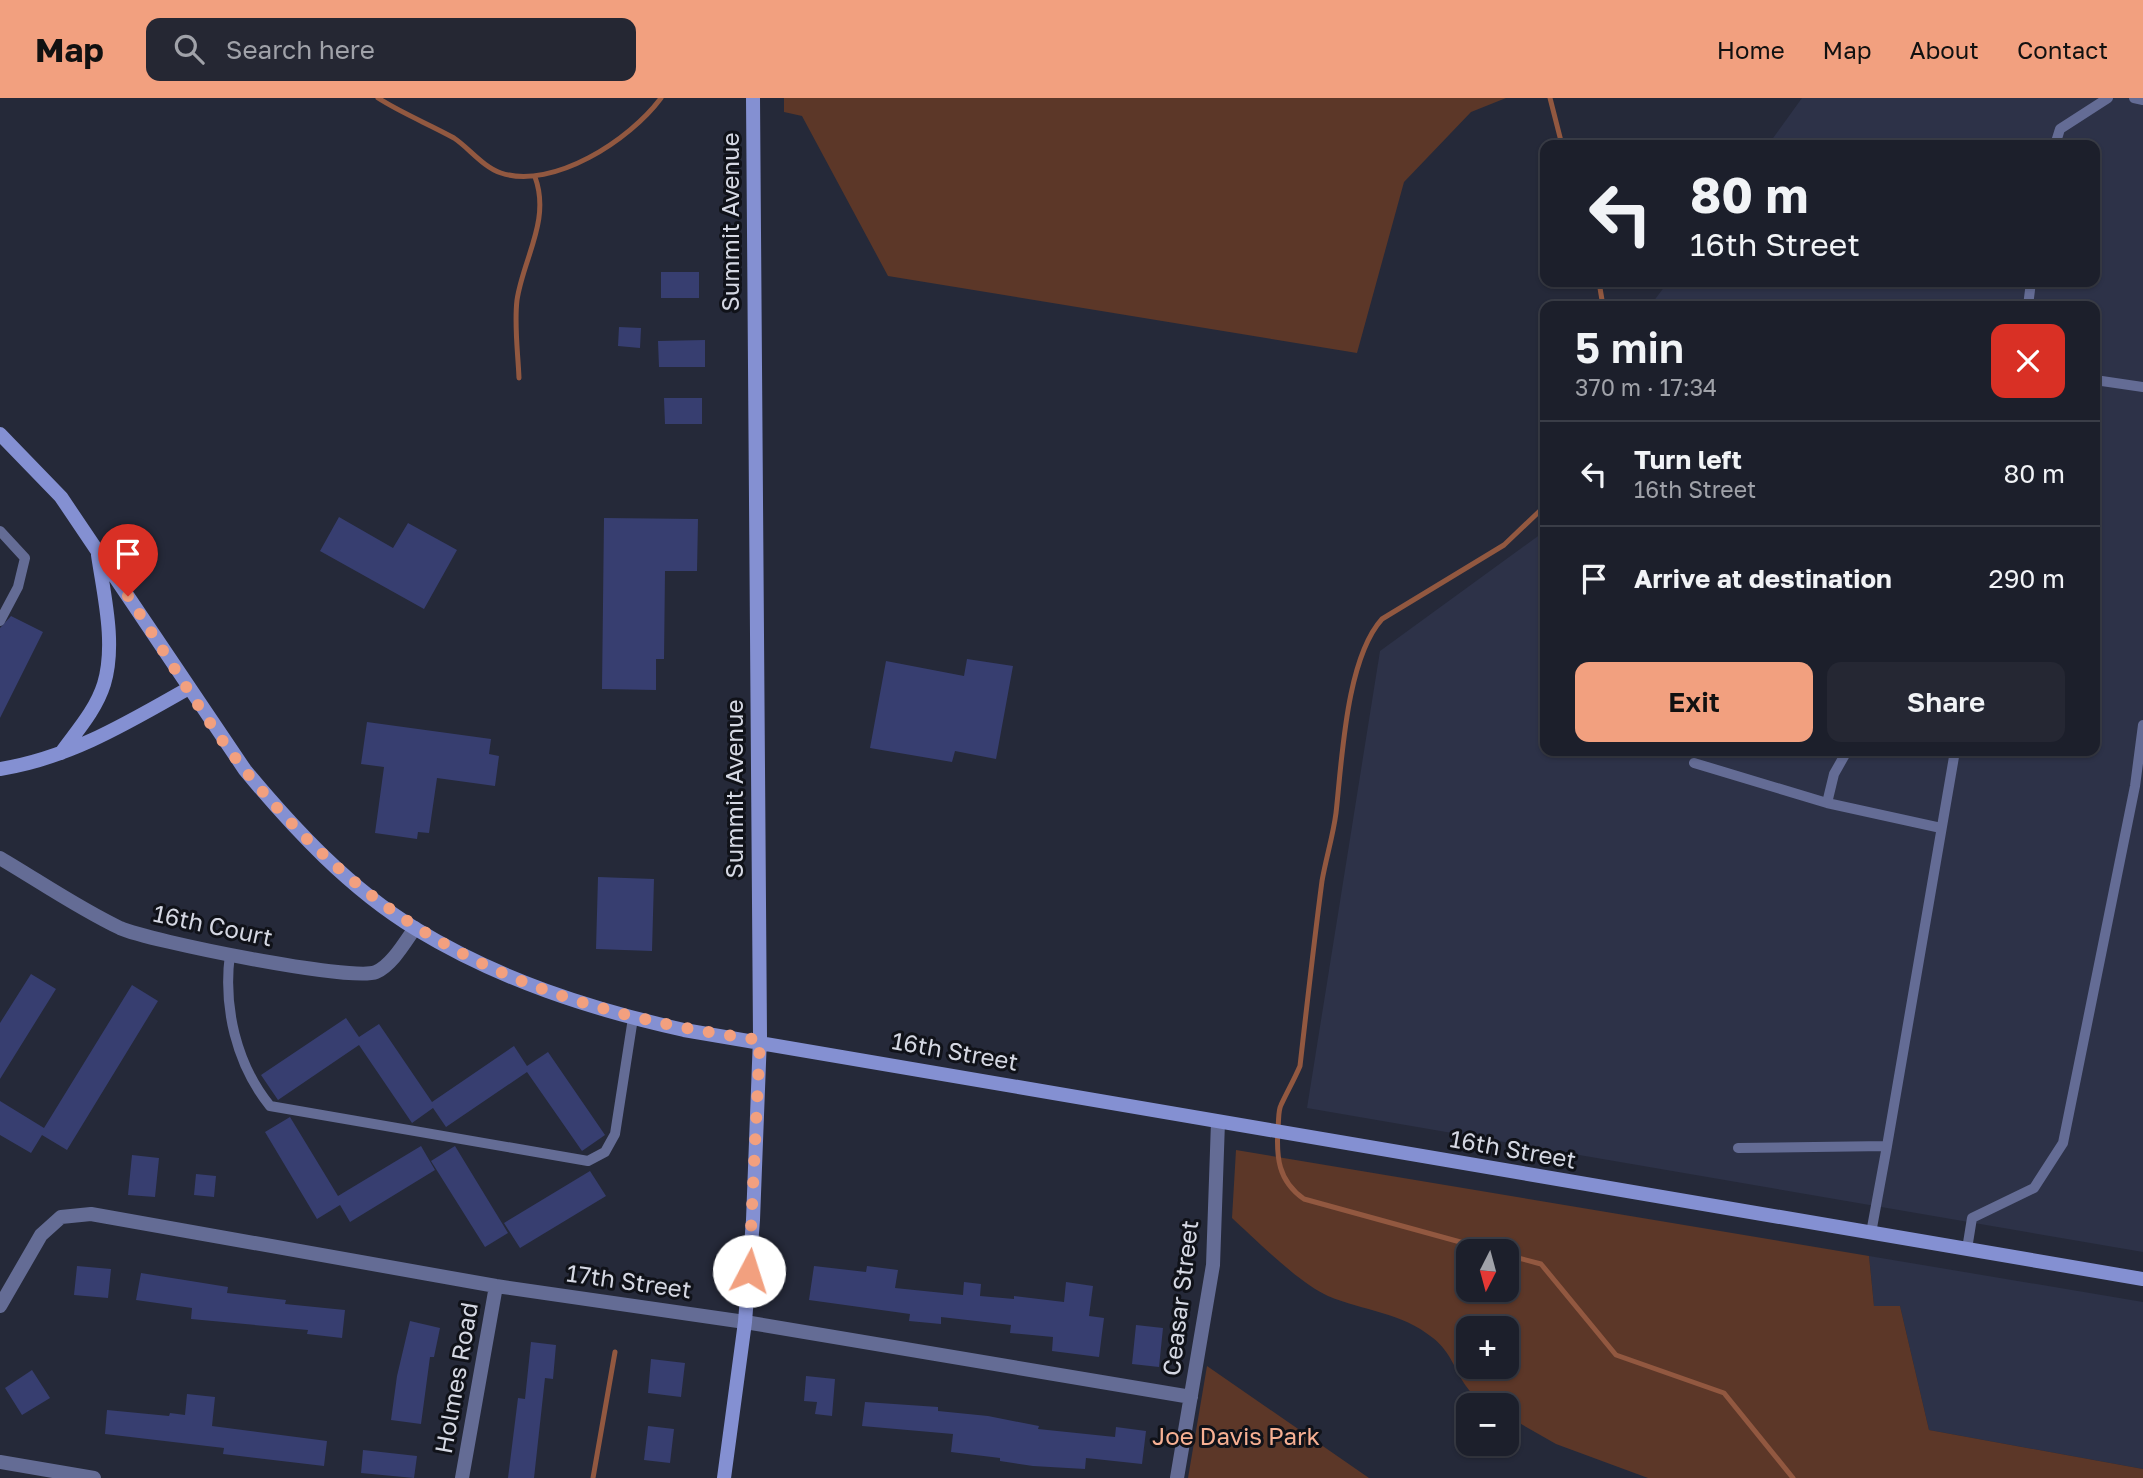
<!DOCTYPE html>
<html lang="en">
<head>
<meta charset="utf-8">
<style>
  :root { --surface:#1c1f2b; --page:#252733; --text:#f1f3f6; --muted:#a0a2a9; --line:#3a3d47; --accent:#f2a07f }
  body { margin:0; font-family:"Golos Text",sans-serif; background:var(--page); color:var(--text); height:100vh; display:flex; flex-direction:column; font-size:26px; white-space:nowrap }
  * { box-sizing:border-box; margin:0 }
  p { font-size:23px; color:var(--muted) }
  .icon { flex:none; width:38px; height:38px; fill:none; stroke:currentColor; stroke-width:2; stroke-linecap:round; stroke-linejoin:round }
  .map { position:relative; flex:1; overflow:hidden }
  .sheet { position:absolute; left:1540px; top:203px; width:560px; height:455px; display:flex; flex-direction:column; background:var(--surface); border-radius:14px; box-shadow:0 2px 5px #0004,0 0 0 2px var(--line) }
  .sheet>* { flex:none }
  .hud { position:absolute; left:1540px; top:42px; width:560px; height:147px; border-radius:14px; box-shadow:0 2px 5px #0004,0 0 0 2px var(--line); background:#1c1f2b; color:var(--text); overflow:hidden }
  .needle { width:46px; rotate:186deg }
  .fabs { position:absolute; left:1456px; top:1141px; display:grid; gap:14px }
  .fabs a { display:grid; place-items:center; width:63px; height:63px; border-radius:14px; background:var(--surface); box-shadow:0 2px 5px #0004,0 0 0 2px var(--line); font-size:35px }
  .pin { position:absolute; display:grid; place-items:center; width:60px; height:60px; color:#fff; margin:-72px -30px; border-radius:50% 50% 50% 0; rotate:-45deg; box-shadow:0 0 7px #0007 }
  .pin .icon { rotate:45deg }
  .me { position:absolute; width:77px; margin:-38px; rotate:5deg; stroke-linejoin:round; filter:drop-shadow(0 0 5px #0008) }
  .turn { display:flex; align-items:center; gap:24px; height:147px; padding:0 35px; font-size:32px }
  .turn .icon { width:91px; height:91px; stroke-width:2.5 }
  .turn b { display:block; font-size:49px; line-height:60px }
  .round { display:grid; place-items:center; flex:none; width:74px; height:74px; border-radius:14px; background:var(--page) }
  .overview { display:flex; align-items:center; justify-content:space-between; height:119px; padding:0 35px }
  h1 { font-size:42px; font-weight:600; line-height:52px }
  .cta { display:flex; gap:14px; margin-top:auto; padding:14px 35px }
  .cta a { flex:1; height:80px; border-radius:14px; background:var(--accent); color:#111; font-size:28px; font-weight:600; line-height:80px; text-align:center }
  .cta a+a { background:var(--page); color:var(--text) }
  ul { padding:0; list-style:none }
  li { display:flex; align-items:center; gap:21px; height:105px; padding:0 35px; border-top:2px solid var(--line) }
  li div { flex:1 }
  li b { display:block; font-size:26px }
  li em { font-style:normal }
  header { display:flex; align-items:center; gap:42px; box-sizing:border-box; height:98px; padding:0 35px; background:var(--accent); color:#111 }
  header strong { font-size:33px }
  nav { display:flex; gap:38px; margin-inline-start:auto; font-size:24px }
  .search { width:490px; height:63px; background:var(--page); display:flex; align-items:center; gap:18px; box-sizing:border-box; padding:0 24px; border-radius:14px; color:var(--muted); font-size:26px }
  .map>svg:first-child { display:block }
  .built { fill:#2d3248 }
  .green { fill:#5c3728; fill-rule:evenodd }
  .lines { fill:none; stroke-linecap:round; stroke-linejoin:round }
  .stream { stroke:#925840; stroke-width:5 }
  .building { fill:#373e70 }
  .lane { stroke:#646c95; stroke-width:10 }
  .street { stroke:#646c95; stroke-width:14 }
  .secondary { stroke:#8490d2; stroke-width:14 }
  .route { stroke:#f2a07f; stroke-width:12; stroke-dasharray:0 21.6 }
  .labels { text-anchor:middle; stroke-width:6; stroke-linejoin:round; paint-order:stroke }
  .street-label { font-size:24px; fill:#d5d8e3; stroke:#101219 }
  .park-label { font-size:24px; fill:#f7b093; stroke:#101219 }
</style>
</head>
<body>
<header>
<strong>Map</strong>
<div class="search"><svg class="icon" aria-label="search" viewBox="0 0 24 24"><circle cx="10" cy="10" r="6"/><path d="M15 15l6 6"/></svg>Search here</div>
<nav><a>Home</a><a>Map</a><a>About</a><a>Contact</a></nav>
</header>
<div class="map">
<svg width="2143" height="1380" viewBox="0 0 2143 1380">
  <rect width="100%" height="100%" fill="#252939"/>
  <path class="built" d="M1802 0H2143V1154L1307 1010 1380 553 1545 433V653H2095V208H1650L1668 184H2095V47H1768Z
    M1869 1158 2143 1204V1371L1929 1332 1900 1208H1874Z"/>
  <path class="green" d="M784 0H1506L1471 14 1404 84 1357 255 888 178 802 18 784 14Z
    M1236 1052 1869 1158 1874 1208H1900L1929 1332 2143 1371V1380H1648L1556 1346 1507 1318V1307C1456 1307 1464 1264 1433 1240 1401 1214 1364 1213 1328 1198 1299 1185 1257 1143 1232 1120ZM1507 1153V1192H1468V1153ZM1468 1230H1507V1269H1468Z
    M1207 1268 1369 1380H1188Z"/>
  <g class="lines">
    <path class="stream" d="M378 0C403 16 429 26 454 40 469 50 483 69 501 75 553 92 630 42 661 0
      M1550 0 1562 47
      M1599 184 1603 208
      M519 280C518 255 514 227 517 202 523 161 551 122 535 79
      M1493 1153 1304 1101C1278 1083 1276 1059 1278 1029 1279 1022 1278 1013 1281 1007 1287 994 1294 982 1300 968 1307 906 1314 844 1322 783 1326 760 1333 738 1336 715 1342 662 1346 561 1382 521L1504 447 1545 408
      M1507 1157 1541 1166 1616 1257 1724 1295 1793 1380
      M593 1380 615 1254"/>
  </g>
  <path class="building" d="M661 174H699V200H661Z
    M619 229 641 230 640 250 618 248Z
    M705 242V269H659L658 243Z
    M664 300H702V326H665Z
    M339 419 393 450 408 425 457 452 424 511 320 453Z
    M604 420 698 421 697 473H665L664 561H656V592L602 591Z
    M11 518 43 534 0 620V530Z
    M967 561 1013 568 996 661 955 653 952 664 870 650 886 563 964 578Z
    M367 624 491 641 489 656 499 658 495 688 437 680 429 735 418 734 417 741 375 735 384 669 361 666Z
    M598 779 654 781 652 853 596 851Z
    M31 876 56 891 0 981V925Z
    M132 887 158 903 67 1052 42 1037 31 1055 0 1037V1003L44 1030Z
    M346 920 359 939 379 926 432 1004 514 948 527 968 548 954 605 1037 582 1053 527 974 446 1029 433 1010 412 1025 359 947 278 1002 261 977Z
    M290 1019 338 1098 421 1048 435 1072 350 1124 340 1107 317 1121 265 1034Z
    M455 1048 508 1135 485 1149 431 1063Z
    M132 1057 159 1060 155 1099 128 1097Z
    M590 1073 606 1098 520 1150 504 1125Z
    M196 1076 216 1078 214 1099 194 1097Z
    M77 1168 111 1171 108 1200 74 1197Z
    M814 1168 866 1174 867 1168 898 1172 895 1190 963 1197 964 1184 981 1186 980 1198 1014 1201V1198L1064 1204 1066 1184 1093 1188 1089 1218 1104 1220 1099 1259 1052 1253 1053 1239 1010 1235 1011 1227 941 1219V1226L909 1223 910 1216 809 1202Z
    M141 1175 228 1189 227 1195 286 1202 285 1206 345 1212 342 1240 307 1236 308 1232 191 1221 192 1210 136 1202Z
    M410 1223 440 1230 434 1259H430L421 1326 391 1322 397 1278Z
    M1136 1227 1163 1230 1159 1269 1132 1266Z
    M531 1244 556 1247 553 1281 545 1280 534 1380H508L518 1300 525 1301Z
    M651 1261 685 1265 681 1299 648 1295Z
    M32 1272 50 1300 22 1317 5 1290Z
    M806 1278 835 1281 832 1318 815 1316 817 1304 804 1303Z
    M187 1296 215 1299 212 1328 327 1343 324 1368 223 1356 224 1350 105 1336 107 1312 169 1318 170 1315 185 1317Z
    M865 1304 938 1309V1313L988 1318 1039 1328 1038 1331 1115 1339 1116 1329 1146 1333 1142 1366 1086 1360 1085 1371 1033 1368 1000 1363V1360L951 1354 953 1336 862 1328Z
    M648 1328 674 1331 670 1365 644 1362Z
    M363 1352 417 1358 414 1380 361 1375Z"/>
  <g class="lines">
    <path class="lane" d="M2134 0 2143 2
      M2055 47 2060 31 2108 0
      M2028 208 2031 184
      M2095 282 2143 289
      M0 433 25 460 18 489 0 523
      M1847 653 1834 676 1827 705 1941 730
      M1694 665 1827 705
      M230 856C223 909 236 966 270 1008L588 1063 605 1054 615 1036 633 920
      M1887 1048 1955 653
      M1738 1050 1887 1048 1871 1135
      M1967 1151 1972 1120 2034 1090 2063 1045 2135 688 2143 627"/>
    <path class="street" d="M0 760C39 783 78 810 120 830 149 843 352 884 376 874 392 867 405 844 415 830
      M0 1208 41 1137 61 1119 91 1116 496 1188 745 1224 1191 1299
      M0 1364 94 1380
      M462 1380 496 1188
      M1177 1380 1213 1167 1218 1024"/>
    <path class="secondary" d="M0 336 61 399 245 672C294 731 350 791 416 831 500 882 590 911 684 932L2143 1181
      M61 655C76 634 96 612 104 586 116 546 104 498 98 457
      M0 671C70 660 129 624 189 590
      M724 1380 745 1224 753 1122 760 939 753 0"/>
  </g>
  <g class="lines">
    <path class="route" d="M128 498C167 557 203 620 247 675 389 848 543 912 760 942L749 1173"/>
  </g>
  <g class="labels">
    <g class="street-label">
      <text transform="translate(731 124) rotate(-90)" y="8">Summit Avenue</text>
      <text transform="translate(735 691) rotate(-90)" y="8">Summit Avenue</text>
      <text transform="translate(213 828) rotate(12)" y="8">16th Court</text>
      <text transform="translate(955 954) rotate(10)" y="8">16th Street</text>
      <text transform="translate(1513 1052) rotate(10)" y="8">16th Street</text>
      <text transform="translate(629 1184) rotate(8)" y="8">17th Street</text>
      <text transform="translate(1181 1200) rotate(-83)" y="8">Ceasar Street</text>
      <text transform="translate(457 1280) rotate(-80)" y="8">Holmes Road</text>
    </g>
    <g class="park-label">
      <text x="1236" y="1347">Joe Davis Park</text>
    </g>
  </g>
</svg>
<div class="fabs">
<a><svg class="needle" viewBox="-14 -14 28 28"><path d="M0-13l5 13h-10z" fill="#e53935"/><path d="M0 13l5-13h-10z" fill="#a0a2a9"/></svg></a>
<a>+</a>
<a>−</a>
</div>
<div class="pin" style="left:128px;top:498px;background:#d93025"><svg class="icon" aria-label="arrive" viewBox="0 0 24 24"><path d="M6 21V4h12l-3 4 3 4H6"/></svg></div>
<svg class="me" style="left:749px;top:1173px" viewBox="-20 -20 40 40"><circle r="19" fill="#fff"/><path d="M0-13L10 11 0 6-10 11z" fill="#f2a07f"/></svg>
<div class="hud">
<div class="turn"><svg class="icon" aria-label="left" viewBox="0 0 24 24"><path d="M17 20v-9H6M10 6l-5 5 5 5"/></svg><div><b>80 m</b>16th Street</div></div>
</div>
<section class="sheet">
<div class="overview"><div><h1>5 min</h1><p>370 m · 17:34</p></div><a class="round" style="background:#d93025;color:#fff"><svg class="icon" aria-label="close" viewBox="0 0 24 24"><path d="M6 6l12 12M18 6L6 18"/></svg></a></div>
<ul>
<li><svg class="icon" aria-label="left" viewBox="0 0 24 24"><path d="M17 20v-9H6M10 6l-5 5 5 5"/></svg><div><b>Turn left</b><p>16th Street</p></div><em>80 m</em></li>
<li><svg class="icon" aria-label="arrive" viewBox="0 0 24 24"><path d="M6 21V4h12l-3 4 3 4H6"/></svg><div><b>Arrive at destination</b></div><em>290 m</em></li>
</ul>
<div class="cta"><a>Exit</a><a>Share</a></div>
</section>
</div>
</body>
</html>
